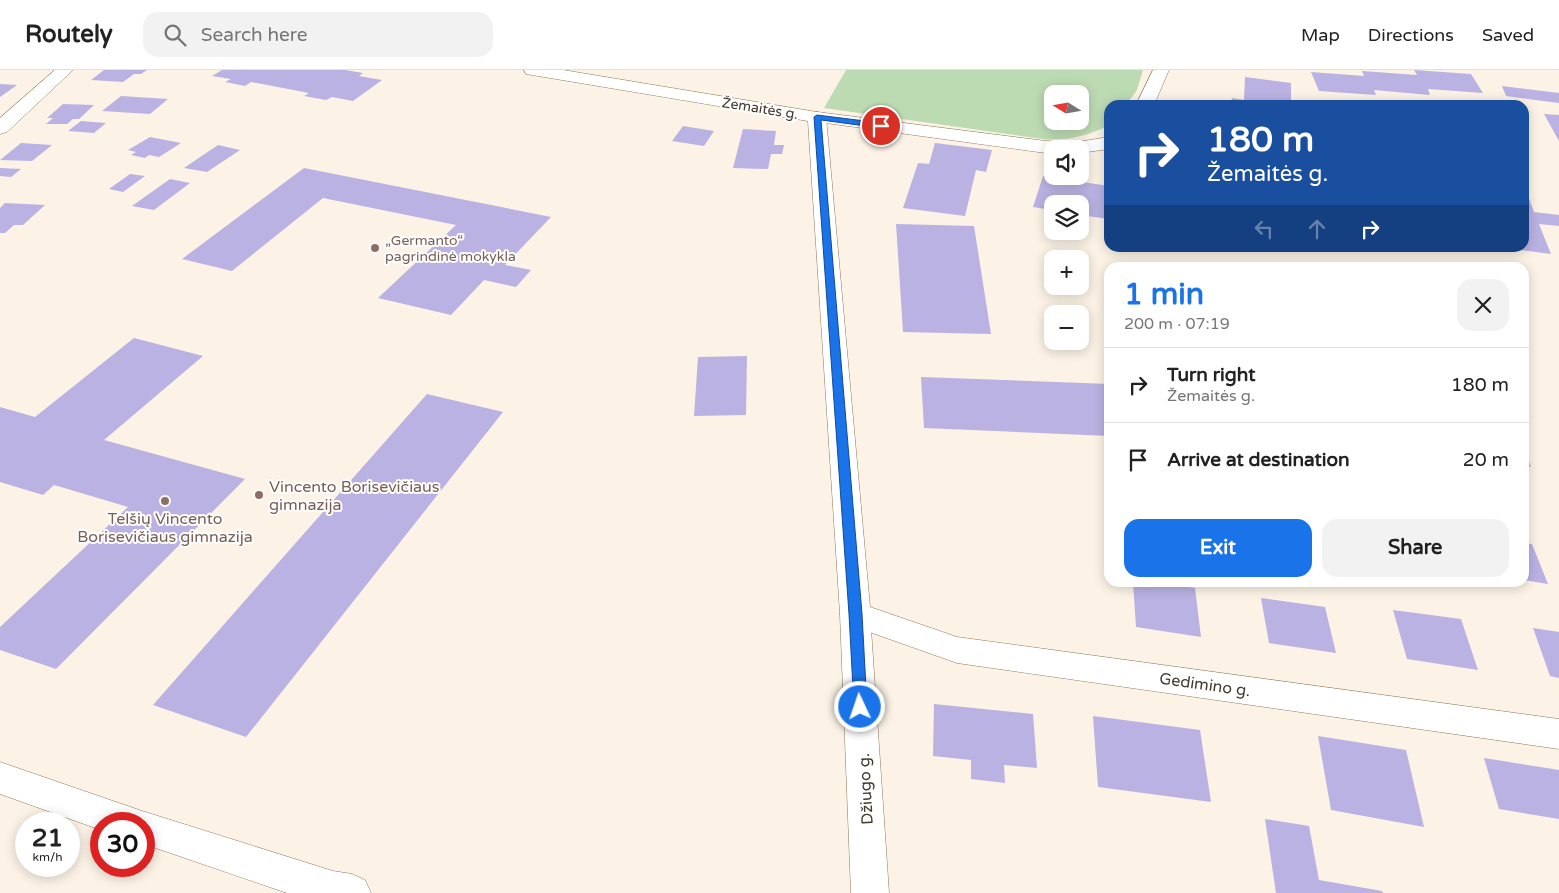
<!DOCTYPE html>
<html lang="en">
<head>
<meta charset="utf-8">
<style>
  :root { --surface:#fff; --page:#f2f2f2; --text:#222; --muted:#767676; --line:#e0e0e0; --accent:#1a73e8 }
  body { margin:0; font-family:"Varela Round",sans-serif; background:var(--page); color:var(--text); height:100vh; display:flex; flex-direction:column; font-size:19px; white-space:nowrap }
  * { box-sizing:border-box; margin:0 }
  p { font-size:16px; color:var(--muted) }
  .icon { flex:none; width:28px; height:28px; fill:none; stroke:currentColor; stroke-width:2; stroke-linecap:round; stroke-linejoin:round }
  .map { position:relative; flex:1; overflow:hidden }
  .side { position:absolute; left:1104px; top:192px; width:425px; height:325px; display:flex; flex-direction:column; background:var(--surface); border-radius:15px; box-shadow:0 2px 12px #0003 }
  .side>* { flex:none }
  .guide { position:absolute; left:1104px; top:30px; width:425px; height:152px; border-radius:15px; box-shadow:0 2px 12px #0003; background:#1a4fa0; color:#fff; overflow:hidden }
  .needle { width:32px; rotate:281deg }
  .fabs { position:absolute; left:1044px; top:15px; display:grid; gap:10px }
  .fabs a { display:grid; place-items:center; width:45px; height:45px; border-radius:10px; background:var(--surface); box-shadow:0 2px 12px #0003; font-size:25px }
  .speed { position:absolute; left:15px; top:742px; display:flex; gap:10px; font-size:25px; font-weight:700; text-align:center }
  .speed>* { display:grid; place-content:center; width:65px; height:65px; border-radius:50%; background:var(--surface); box-shadow:0 2px 12px #0003; line-height:1 }
  .speed small { font-size:12px; font-weight:400 }
  .speed .limit { border:8px solid #d22; background:#fff; color:#111 }
  .pin { position:absolute; display:grid; place-items:center; width:42px; height:42px; color:#fff; margin:-21px; border:2px solid #fff; border-radius:50%; box-shadow:0 1px 5px #0007 }
  .me { position:absolute; width:55px; margin:-28px; rotate:357deg; stroke-linejoin:round; filter:drop-shadow(0 0 4px #0008) }
  .turn { display:flex; align-items:center; gap:18px; height:105px; padding:0 20px; font-size:22px }
  .turn .icon { width:65px; height:65px; stroke-width:2.5 }
  .turn b { display:block; font-size:35px; line-height:42px }
  .lanes { display:flex; align-items:center; height:48px; padding:0 20px; background:#0003; justify-content:center; gap:25px; direction:ltr }
  .lanes .off { opacity:.35 }
  .round { display:grid; place-items:center; flex:none; width:52px; height:52px; border-radius:15px; background:var(--page) }
  .overview { display:flex; align-items:center; justify-content:space-between; height:85px; padding:0 20px }
  h1 { font-size:30px; font-weight:700; line-height:38px; color:var(--accent) }
  .action { display:flex; gap:10px; margin-top:auto; padding:10px 20px }
  .action a { flex:1; height:58px; border-radius:15px; background:var(--accent); color:#fff; font-size:20px; font-weight:700; line-height:58px; text-align:center }
  .action a+a { background:var(--page); color:var(--text) }
  ul { padding:0; list-style:none }
  li { display:flex; align-items:center; gap:15px; height:75px; padding:0 20px; border-top:1px solid var(--line) }
  li div { flex:1 }
  li b { display:block; font-size:19px }
  li em { font-style:normal }
  header { display:flex; align-items:center; gap:30px; box-sizing:border-box; height:70px; padding:0 25px; background:var(--surface); border-bottom:1px solid var(--line) }
  header strong { font-size:24px }
  nav { display:flex; gap:28px; margin-inline-start:auto; font-size:18px }
  .search { width:350px; height:45px; background:var(--page); display:flex; align-items:center; gap:12px; box-sizing:border-box; padding:0 18px; border-radius:15px; color:var(--muted); font-size:19px }
  .map>svg:first-child { display:block }
  .green { fill:#bddbb3; fill-rule:evenodd }
  .building { fill:#bab2e2 }
  .lines { fill:none; stroke-linecap:round; stroke-linejoin:round }
  .minor-casing { stroke:#8d775b; stroke-width:1 }
  .primary-casing { stroke:#8d775b; stroke-width:1 }
  .minor { fill:#fff; fill-rule:evenodd }
  .primary { fill:#fff; fill-rule:evenodd }
  .route { fill:#1a73e8; stroke:#114b97 }
  .education-dot { fill:#8d6e63; stroke:#fff; stroke-width:2 }
  .labels { text-anchor:middle; stroke-width:4; stroke-linejoin:round; paint-order:stroke }
  .far-street-label { font-size:14px; fill:#43392d; stroke:#fff }
  .far-education-label { font-size:14px; fill:#785e54; stroke:#fff; text-anchor:start }
  .education-label { font-size:16px; fill:#785e54; stroke:#fff; text-anchor:start }
  .street-label { font-size:16px; fill:#43392d; stroke:#fff }
</style>
</head>
<body>
<header>
<strong>Routely</strong>
<div class="search"><svg class="icon" aria-label="search" viewBox="0 0 24 24"><circle cx="10" cy="10" r="6"/><path d="M15 15l6 6"/></svg>Search here</div>
<nav><a>Map</a><a>Directions</a><a>Saved</a></nav>
</header>
<div class="map">
<svg width="1559" height="823" viewBox="0 0 1559 823">
  <rect width="100%" height="100%" fill="#fcf3e6"/>
  <path class="green" d="M846 0H1143L1137 20 1126 35H1109V55C1085 67 1070 70 1043 69L824 38ZM1052 24H1080V51H1052Z"/>
  <path class="building" d="M104 0H147L141 4H134L123 12 91 10Z
    M222 0H345L363 3 359 6 382 10 353 31 332 27 326 30 304 26 309 23 251 12 245 16 225 12 231 9 212 6Z
    M1414 0 1471 4 1483 23 1428 19 1430 25 1374 20 1376 25 1319 21 1311 2 1364 6 1362 1 1417 5Z
    M1245 7 1291 13V35H1231L1232 28 1244 30Z
    M0 14 17 15 0 27Z
    M1502 16 1559 23V33L1506 26Z
    M121 26 168 29 150 44 102 41Z
    M63 34 94 35 79 49H73L67 54H46L53 48H47Z
    M1544 44 1559 45V71Z
    M81 51 106 53 94 63 68 61Z
    M683 56 714 61 704 76 672 71Z
    M743 59 776 61 774 75H784L782 84H771L768 99 733 98Z
    M150 67 181 73 159 87 149 85 145 88 131 85 136 82 128 80Z
    M21 73 52 75 32 91 0 90Z
    M935 73 992 80 986 102 976 100 965 146 903 138 918 93 929 94Z
    M218 75 240 80 207 102 184 98Z
    M0 98 21 99 11 107 0 106Z
    M304 98 551 147 505 195 531 200 516 217 484 210 451 245 378 228 456 155 323 128 232 201 182 189Z
    M130 104 145 106 123 122 109 119Z
    M1043 106 1109 116V149L1080 145V134H1052V140L1033 137Z
    M170 109 190 113 154 140 132 136Z
    M1524 115 1534 142 1559 145V156L1539 154 1551 184 1513 179 1524 178Z
    M5 133 45 135 23 155H14L5 163H0V138Z
    M896 154 974 156 991 264 903 262Z
    M134 268 203 286 104 370 245 409 56 599 0 580V557L128 437 54 415 43 425 0 412V337L35 347Z
    M747 286 746 345 694 346 698 287Z
    M921 307 1109 314V366L924 358Z
    M427 324 503 342 246 667 153 635Z
    M1524 377 1531 397 1524 396Z
    M1524 473 1532 474 1548 514 1524 510Z
    M1133 512H1154L1195 518 1201 567 1136 557Z
    M1261 528 1325 537 1336 583 1269 573Z
    M1393 540 1461 549 1478 600 1407 589Z
    M1533 558 1559 562V608L1550 606Z
    M934 634 1033 644 1037 698 1004 695 1005 713 971 709V690L933 686Z
    M1093 646 1200 660 1211 732 1098 717Z
    M1318 666 1406 680 1424 757 1331 740Z
    M1484 688 1559 700V749L1499 739Z
    M1265 749 1309 756 1319 810 1382 821 1383 823H1276Z"/>
  <g class="lines">
    <g class="minor-casing">
      <path id="minor" d="M55 0H73L7 62 0 64V48Z
        M1153 0H1169L1154 35H1136Z
        M817 42 1046 71 1077 72 1109 67V79L1080 83V79H1052V83H1046L811 51 808 47 811 43Z
        M855 532 866 535 870 544 889 823H851L840 544 844 535Z
        M0 692 142 741 333 801 352 804 365 810 371 823H287L144 774V754H101V760L0 724Z"/>
    </g>
    <g class="primary-casing">
      <path id="primary" d="M524 0H563L817 42 823 43 826 47 870 537 957 567 1559 649V679L957 593 844 553 840 544 808 51 526 4Z"/>
    </g>
    <use href="#minor" class="minor"/>
    <use href="#primary" class="primary"/>
  </g>
  <path class="route" d="M817 45 881 53 885 56 881 58 821 50 862 544 867 637 865 641 860 643 856 641 854 637 849 544 814 47Z"/>
  <g class="education-dot">
    <circle cx="375" cy="178" r="5"/>
    <circle cx="259" cy="425" r="5"/>
    <circle cx="165" cy="431" r="5"/>
  </g>
  <g class="labels">
    <g class="far-street-label">
      <text transform="translate(760 38) rotate(9)" y="5">Žemaitės g.</text>
    </g>
    <g class="far-education-label">
      <text x="385" y="175">„Germanto“<tspan x="385" dy="16">pagrindinė mokykla</tspan></text>
    </g>
    <g class="education-label">
      <text x="269" y="422">Vincento Borisevičiaus<tspan x="269" dy="18">gimnazija</tspan></text>
      <text x="165" y="454" text-anchor="middle">Telšių Vincento<tspan x="165" dy="18">Borisevičiaus gimnazija</tspan></text>
    </g>
    <g class="street-label">
      <text transform="translate(1205 614) rotate(8)" y="6">Gedimino g.</text>
      <text transform="translate(865 719) rotate(-93)" y="6">Džiugo g.</text>
    </g>
  </g>
</svg>
<div class="fabs">
<a><svg class="needle" viewBox="-14 -14 28 28"><path d="M0-13l5 13h-10z" fill="#e53935"/><path d="M0 13l5-13h-10z" fill="#767676"/></svg></a>
<a><svg class="icon" aria-label="sound" viewBox="0 0 24 24"><path d="M4 9h4l5-4v14l-5-4H4zM17 9q2 3 0 6"/></svg></a>
<a><svg class="icon" aria-label="layers" viewBox="0 0 24 24"><path d="M12 4l9 5-9 5-9-5zM3 14l9 5 9-5"/></svg></a>
<a>+</a>
<a>−</a>
</div>
<div class="speed"><div>21<small>km/h</small></div><div class="limit">30</div></div>
<div class="pin" style="left:881px;top:56px;background:#d93025"><svg class="icon" aria-label="arrive" viewBox="0 0 24 24"><path d="M6 21V4h12l-3 4 3 4H6"/></svg></div>
<svg class="me" style="left:860px;top:637px" viewBox="-20 -20 40 40"><circle r="17" fill="#1a73e8" stroke="#fff" stroke-width="3"/><path d="M0-11L8 9 0 5-8 9z" fill="#fff"/></svg>
<div class="guide">
<div class="turn"><svg class="icon" aria-label="right" viewBox="0 0 24 24"><path d="M7 20v-9h11M14 6l5 5-5 5"/></svg><div><b>180 m</b>Žemaitės g.</div></div>
<div class="lanes"><svg class="icon off" aria-label="left" viewBox="0 0 24 24"><path d="M17 20v-9H6M10 6l-5 5 5 5"/></svg><svg class="icon off" aria-label="ahead" viewBox="0 0 24 24"><path d="M12 20V5M6 11l6-6 6 6"/></svg><svg class="icon" aria-label="right" viewBox="0 0 24 24"><path d="M7 20v-9h11M14 6l5 5-5 5"/></svg></div>
</div>
<section class="side">
<div class="overview"><div><h1>1 min</h1><p>200 m · 07:19</p></div><a class="round"><svg class="icon" aria-label="close" viewBox="0 0 24 24"><path d="M6 6l12 12M18 6L6 18"/></svg></a></div>
<ul>
<li><svg class="icon" aria-label="right" viewBox="0 0 24 24"><path d="M7 20v-9h11M14 6l5 5-5 5"/></svg><div><b>Turn right</b><p>Žemaitės g.</p></div><em>180 m</em></li>
<li><svg class="icon" aria-label="arrive" viewBox="0 0 24 24"><path d="M6 21V4h12l-3 4 3 4H6"/></svg><div><b>Arrive at destination</b></div><em>20 m</em></li>
</ul>
<div class="action"><a>Exit</a><a>Share</a></div>
</section>
</div>
</body>
</html>
